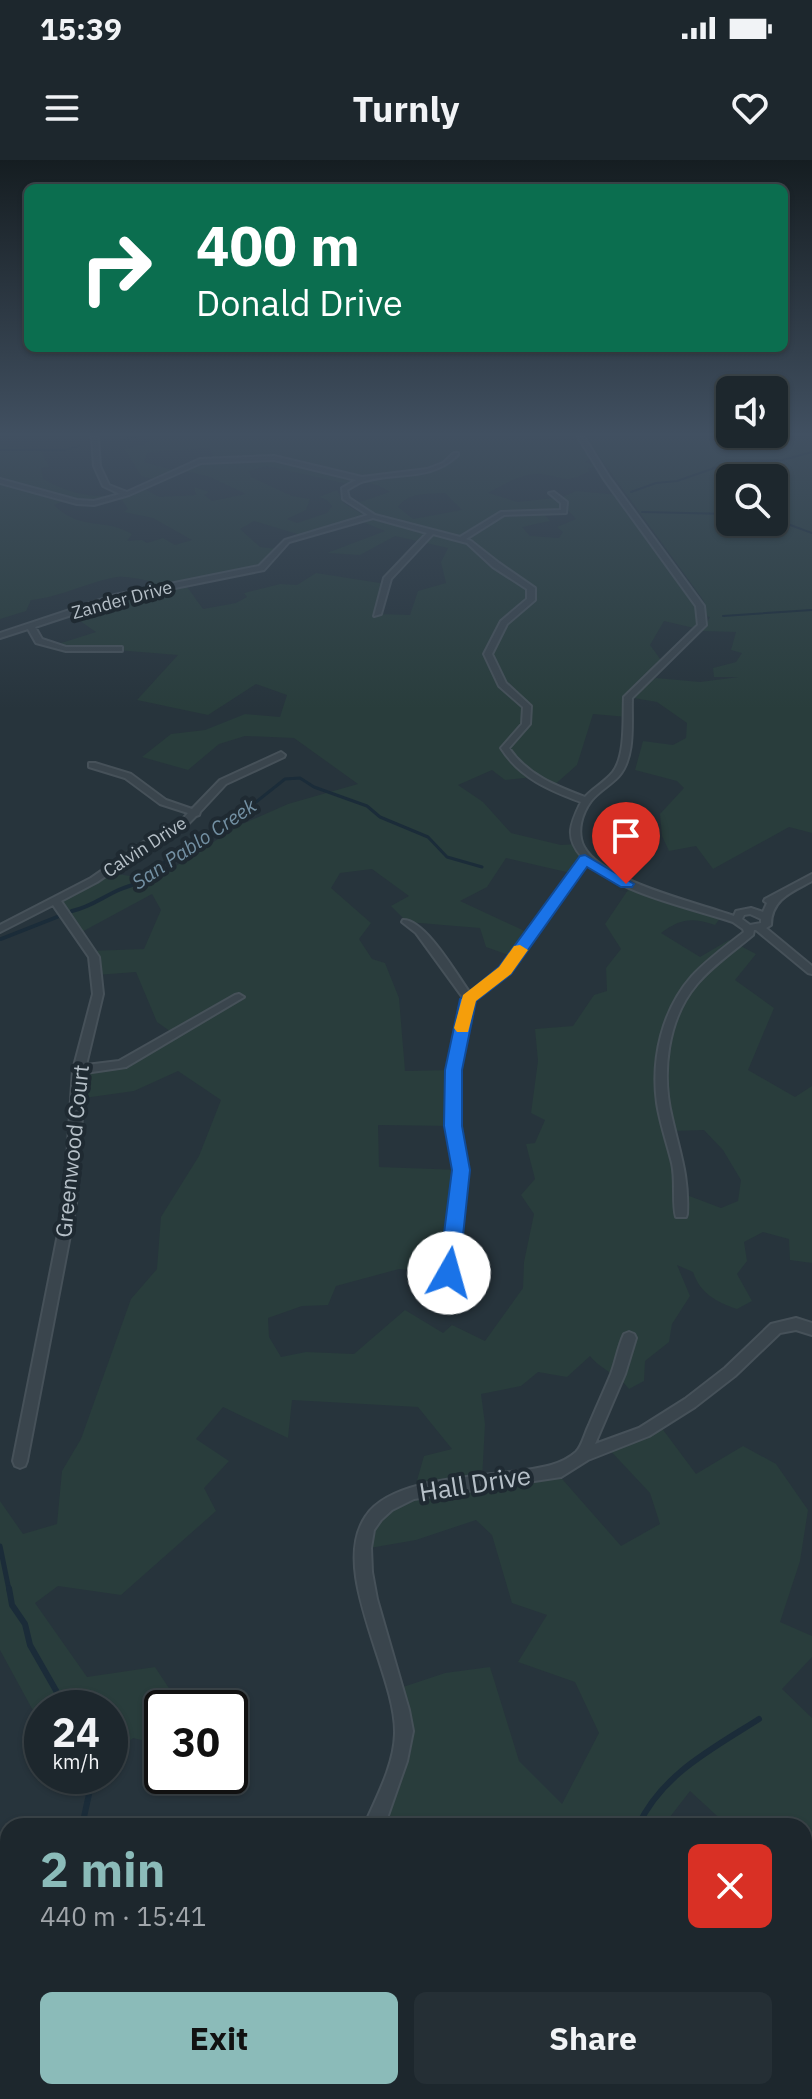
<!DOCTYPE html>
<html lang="en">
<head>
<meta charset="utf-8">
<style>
  :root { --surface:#1d272d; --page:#252f35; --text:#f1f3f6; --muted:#a0a5aa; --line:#3b4449; --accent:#8bbbb9 }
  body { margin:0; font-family:"IBM Plex Sans",sans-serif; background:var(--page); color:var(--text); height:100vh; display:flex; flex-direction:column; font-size:30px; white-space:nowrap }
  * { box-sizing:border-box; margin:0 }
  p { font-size:26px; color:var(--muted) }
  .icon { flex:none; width:44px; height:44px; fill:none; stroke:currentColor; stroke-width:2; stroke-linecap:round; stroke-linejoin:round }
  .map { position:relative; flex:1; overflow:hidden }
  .drawer { position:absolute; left:0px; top:1658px; width:812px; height:282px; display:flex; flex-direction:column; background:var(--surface); border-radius:24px 24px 0 0; box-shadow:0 2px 6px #0004,0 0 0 2px var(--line) }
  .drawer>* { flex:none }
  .top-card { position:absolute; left:24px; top:24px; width:764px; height:168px; border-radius:12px; box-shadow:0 2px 6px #0004,0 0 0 2px var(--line); background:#0b6e4f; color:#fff; overflow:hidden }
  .tools { position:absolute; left:716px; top:216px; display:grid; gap:16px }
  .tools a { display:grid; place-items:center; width:72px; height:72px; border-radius:12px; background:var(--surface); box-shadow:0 2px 6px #0004,0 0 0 2px var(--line); font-size:40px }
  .speed { position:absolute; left:24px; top:1530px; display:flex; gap:16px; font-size:40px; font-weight:700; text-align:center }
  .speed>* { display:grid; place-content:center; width:104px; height:104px; border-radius:50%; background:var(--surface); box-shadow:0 2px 6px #0004,0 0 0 2px var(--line); line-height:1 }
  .speed small { font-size:20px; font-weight:400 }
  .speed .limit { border:4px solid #111; border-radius:12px; background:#fff; color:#111 }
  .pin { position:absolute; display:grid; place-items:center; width:68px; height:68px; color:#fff; margin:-82px -34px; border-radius:50% 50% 50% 0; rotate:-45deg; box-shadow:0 0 8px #0007 }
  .pin .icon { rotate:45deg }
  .me { position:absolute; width:88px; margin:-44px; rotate:7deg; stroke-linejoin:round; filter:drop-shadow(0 0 6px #0008) }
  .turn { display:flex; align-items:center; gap:28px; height:168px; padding:0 40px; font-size:36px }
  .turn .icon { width:104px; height:104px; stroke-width:2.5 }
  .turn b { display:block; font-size:56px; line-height:68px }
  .round { display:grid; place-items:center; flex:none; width:84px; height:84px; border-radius:12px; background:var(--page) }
  .summary { display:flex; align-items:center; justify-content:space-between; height:136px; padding:0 40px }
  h1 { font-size:48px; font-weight:700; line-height:60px; color:var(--accent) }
  .button { display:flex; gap:16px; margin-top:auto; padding:16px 40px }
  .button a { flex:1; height:92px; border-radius:12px; background:var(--accent); color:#111; font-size:32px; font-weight:700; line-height:92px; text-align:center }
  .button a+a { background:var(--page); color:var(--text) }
  .status { display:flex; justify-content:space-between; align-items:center; height:56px; padding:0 40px; background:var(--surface); direction:ltr }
  .status svg { height:22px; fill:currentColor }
  header { display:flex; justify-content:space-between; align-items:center; height:104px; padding:0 40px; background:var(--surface); font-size:36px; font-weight:700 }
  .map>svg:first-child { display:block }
  .green { fill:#293d3c; fill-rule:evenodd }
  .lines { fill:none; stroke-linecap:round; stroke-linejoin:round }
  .stream-far4 { stroke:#1b2c39; stroke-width:2 }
  .stream-far3 { stroke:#1b2c39; stroke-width:3 }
  .stream-far2 { stroke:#1b2c39; stroke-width:4 }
  .stream-far1 { stroke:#1b2c39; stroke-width:5 }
  .stream { stroke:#1b2c39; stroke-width:6 }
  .minor-casing { stroke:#465159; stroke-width:4 }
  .tertiary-casing { stroke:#465159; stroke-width:4 }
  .minor { fill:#3a454d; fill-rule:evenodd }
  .tertiary { fill:#3a454d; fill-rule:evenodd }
  .route { fill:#1a73e8; stroke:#114b97; stroke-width:2 }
  .slow { fill:#f59e0b }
  .labels { text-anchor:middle; stroke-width:8; stroke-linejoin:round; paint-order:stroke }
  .far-street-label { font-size:18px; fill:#b6c0c8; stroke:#1f2a32 }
  .far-water-label { font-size:20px; font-style:italic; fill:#7390a3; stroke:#1f2a32 }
  .street-label { font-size:22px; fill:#b6c0c8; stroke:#1f2a32 }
  .near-street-label { font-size:26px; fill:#b6c0c8; stroke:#1f2a32 }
</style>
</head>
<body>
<div class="status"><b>15:39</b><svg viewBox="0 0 49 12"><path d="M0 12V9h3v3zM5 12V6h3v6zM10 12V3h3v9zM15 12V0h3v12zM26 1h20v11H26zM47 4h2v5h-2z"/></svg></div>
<header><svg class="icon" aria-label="menu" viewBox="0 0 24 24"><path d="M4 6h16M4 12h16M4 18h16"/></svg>Turnly<svg class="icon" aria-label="heart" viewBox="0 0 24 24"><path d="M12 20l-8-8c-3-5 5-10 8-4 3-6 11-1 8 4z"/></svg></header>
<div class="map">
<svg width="812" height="1939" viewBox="0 0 812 1939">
  <rect width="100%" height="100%" fill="#27343c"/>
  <path class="green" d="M157 277H525L528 280 583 281 592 296 585 302 599 307 588 308 590 311C562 325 567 317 541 314 525 312 502 325 488 333L518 342 563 337 576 331 619 335 700 446 698 469 664 461 650 485 663 503 633 533 656 518 700 522 739 517H714L713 508 736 502 742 493 731 490 736 472 702 471 710 457 705 456 704 441 585 277H812V673L789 667 713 709 696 686 669 691 662 676 660 654 684 628 677 621 635 610 643 581 673 585 686 578 687 563 657 542 628 537 627 557 593 554 577 605 552 627 533 617 505 620 492 610 458 625 483 642 511 673 561 685 578 684 585 699 575 714 506 698 487 727 460 741 531 774 514 797 486 787 480 768 407 762 391 746 409 736 372 709 340 713 331 728 371 763 359 779 372 799 385 803 399 838 405 911 453 910V966L378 965 379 1007 461 1010 449 1113 399 1109 336 1126 328 1145 302 1146 268 1158 269 1177 281 1197 306 1192 354 1194 405 1150 443 1173 452 1165 485 1181 523 1128 524 1102 534 1054 521 1035 535 1019 526 984 535 983 545 960 531 953 538 901 535 869 573 866 594 835 607 831 606 808 621 789 605 764 628 730 626 724 723 754 715 765C692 757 680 759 661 773L700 797 729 780 756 794 735 820 774 848 748 910 795 937 812 926V1103L790 1100 789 1079 763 1072 744 1082 747 1101 737 1114 752 1141 737 1149C716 1142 700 1133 693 1112L677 1105 690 1136 672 1164 669 1182 645 1201 644 1221 629 1229C617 1213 602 1211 590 1196L567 1217 538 1212 521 1226 481 1234 485 1264 482 1320 556 1312 621 1386 660 1364 650 1333 606 1286 658 1263 696 1314 743 1286 776 1304 808 1350 800 1401 780 1462 812 1476V1497L782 1529 812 1558V1746L804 1738V1666H728L690 1631 663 1666H504L493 1657 479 1666H373L405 1573 394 1530 445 1513 490 1507 519 1601 562 1644 599 1573 575 1522 518 1502 547 1455 512 1443 492 1375 476 1360 416 1380 364 1389 366 1370 414 1331 424 1296 452 1289 418 1247 292 1240 288 1278 223 1247 196 1279 229 1301 204 1328 216 1351 121 1435 58 1426 35 1443 87 1517 155 1507 182 1548H162V1585L133 1578 110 1597V1548H42V1567L0 1490V1341L23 1374 57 1364 62 1311 81 1279 131 1139 157 1109 161 1057 199 996 221 940 178 911 134 931 77 939 79 910 122 904 174 874 157 862 136 812 96 815 89 791 144 789 161 750 152 734 78 774 55 740 106 712 154 720 240 665 288 644 358 624 294 578 245 576 219 584 188 610 142 597 171 574 205 570 245 554 280 557 287 535 256 524 208 555 137 540 178 495 55 485 96 472 70 454 154 428 149 421C139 419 127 416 117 417 87 422 62 437 31 440L26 451 0 459V286L41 290 49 307 41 308 43 319C75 337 108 342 143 328L159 337 196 335 194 327 209 332 204 335 212 341 246 334 210 317 179 309 215 299 209 288 148 292 144 302 176 311 157 320 141 316 125 289 143 285ZM267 306 352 325C364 319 379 325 390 332L354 344 372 356 358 360 385 371 327 393 360 395 395 376 448 388 441 402 446 423 418 431 410 455 377 454 386 424 316 413 297 425 280 424 244 433 247 437 236 443 203 449 185 424 260 408 278 389 260 387 240 369 254 361 301 375 363 355 344 343 337 330 319 337 327 340 332 346 327 353 297 363 287 359 306 350 310 339 292 336 251 317 249 311ZM730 318H774V362H730ZM445 333 462 350 413 359 398 347C408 332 428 334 445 333ZM68 339 122 340 128 349 124 352 153 358 192 380 175 385 163 378 147 383 142 380 127 381 132 374C103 357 82 372 54 345ZM566 348 576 359 557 367 563 372 559 378 530 376 522 367 550 361 543 353 564 352ZM704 970 723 990 741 1020 738 1041 721 1048 684 1034 672 971Z
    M0 1695 8 1706V1797L0 1800Z
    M365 1932H603L601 1939H371Z"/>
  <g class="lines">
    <path class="stream-far4" d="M123 279 138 277
      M0 290H65L79 286
      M631 332 656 323 677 321 729 303 783 300 812 292
      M642 352 730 354
      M774 359 812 373
      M723 456 812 450"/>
    <path class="stream-far3" d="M149 717 175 692 217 673 285 619 300 618 314 627 367 646 380 657 428 677 447 697 482 707"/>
    <path class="stream-far2" d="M72 751C91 747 104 736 121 729 133 724 141 724 151 715
      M1 779 57 757"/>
    <path class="stream-far1" d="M0 1386 9 1430"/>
    <path class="stream" d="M9 1428 12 1445 25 1464 30 1485 66 1548
      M82 1666 93 1616
      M638 1666C662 1614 712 1589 759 1559
      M578 1939 579 1932"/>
    <g class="minor-casing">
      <path id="minor" d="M92 277H98L100 306 109 325 127 332 200 299 274 296 362 317 427 309 443 303 454 293H458V295C429 322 399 311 365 321 359 322 353 327 347 330L349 338 375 355 460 377 501 352 561 350V343L549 333 554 332 567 342 566 353 504 355 466 379 471 381 499 403 535 428V440L507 464 492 494 506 523 531 546 530 564 509 588C527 615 556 626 585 637 593 628 605 622 613 612 626 595 623 558 624 537L698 465 696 446 604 319 578 277H584L609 317 704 446 706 465 632 538C631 561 636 596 619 616 611 625 599 631 591 641 582 653 576 672 584 687 602 721 698 743 734 756L736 751 751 748 763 752 767 743 764 741 765 739 812 714V721C792 732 771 739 771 765L766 768 812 806V814L808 813 756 770H754L753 775C734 791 713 805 697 824 667 859 661 914 672 958 680 994 689 1016 687 1054L686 1057H676C672 1043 676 1020 672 1003 667 983 660 963 657 943 651 899 662 850 692 816 707 800 726 786 744 772L743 769 733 762C692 748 618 733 588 702L509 813 474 840 459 910V966L467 1010 456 1113 454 1117 449 1118 444 1117 442 1113 455 1010 447 966V910L464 839 416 773 402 762 403 760C425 759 457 815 470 833L501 809 582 697C564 677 571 663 581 642 549 630 520 618 501 588L522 564 523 547 499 526 484 494 501 461 527 439V429L493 407 467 383 433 374 391 419 381 454 374 456 384 418 427 373 373 358 289 382 264 410 120 439 35 467 42 479 66 487H122V491H66L36 483 28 469 0 478V473L115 435 259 406 285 380 368 355 343 339 342 328 356 320 274 300 201 303 129 335 94 345 77 344 0 323V319L77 340 94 341 120 334 103 326 94 306ZM750 754 761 759V763L750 765 742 759 744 755Z
        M281 592 285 595 284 597 226 624 200 652 199 655 196 656 186 666 146 688 97 722 61 741 99 797 103 834 86 905 119 901 235 835 239 834 244 837 126 907 85 913 76 1044 27 1301 25 1306 20 1308 15 1306 13 1301 64 1044 73 910 93 834 89 797 53 745 0 772V765L91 718 140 684 180 662 188 653 160 644 125 618 89 607V603H95L131 614 166 640 192 649 220 620Z
        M796 1158 812 1163V1175L796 1170 780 1173 735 1216 695 1247 649 1276 588 1300 561 1317 414 1339 392 1350 381 1360 374 1370 371 1388 372 1412 377 1439 409 1550 413 1571 407 1601 385 1664 384 1666H364C376 1638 394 1606 395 1574 397 1514 328 1411 366 1356 391 1318 476 1317 519 1311 539 1308 560 1306 576 1292 582 1286 585 1273 589 1265 596 1248 604 1231 611 1214 616 1201 618 1187 624 1174L629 1172 634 1174 636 1178 625 1214 595 1284 639 1268 685 1239 725 1208 771 1164Z
        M8 1902V1922L0 1925V1905Z
        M50 1932H82L85 1939H53Z
        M142 1932H172L169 1939H139Z"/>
    </g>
    <g class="tertiary-casing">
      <path id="tertiary" d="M0 1683 8 1686V1718L0 1715Z
        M180 1932H208L211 1939H183Z"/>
    </g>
    <use href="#minor" class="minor"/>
    <use href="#tertiary" class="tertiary"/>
  </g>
  <linearGradient id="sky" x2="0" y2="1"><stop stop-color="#151d21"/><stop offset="0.5" stop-color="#415061"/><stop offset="1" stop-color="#415061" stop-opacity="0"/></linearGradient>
  <rect width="812" height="549" fill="url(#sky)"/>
  <path class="route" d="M585 695 634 724 632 727H621L587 707 511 814 476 841 462 910V966L470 1010 459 1113 456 1119H442L439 1113 452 1010 444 966 445 910 460 839 499 807 580 696Z"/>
  <path class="slow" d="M520 785 528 790 511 814 476 841 468 872H457L454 868 463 835 499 807 514 786Z"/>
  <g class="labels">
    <g class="far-street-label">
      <text transform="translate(122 440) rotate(-15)" y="6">Zander Drive</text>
      <text transform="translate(145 687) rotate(-33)" y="6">Calvin Drive</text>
    </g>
    <g class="far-water-label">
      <text transform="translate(194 684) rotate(-34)" y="7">San Pablo Creek</text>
    </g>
    <g class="street-label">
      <text transform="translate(72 991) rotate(-84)" y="8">Greenwood Court</text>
    </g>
    <g class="near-street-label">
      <text transform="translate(475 1324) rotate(-9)" y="9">Hall Drive</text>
    </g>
  </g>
</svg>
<div class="tools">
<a><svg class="icon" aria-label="sound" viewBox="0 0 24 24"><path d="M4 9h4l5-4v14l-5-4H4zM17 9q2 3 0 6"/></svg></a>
<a><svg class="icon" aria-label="search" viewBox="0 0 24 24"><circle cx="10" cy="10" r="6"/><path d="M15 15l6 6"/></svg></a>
</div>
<div class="speed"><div>24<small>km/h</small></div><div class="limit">30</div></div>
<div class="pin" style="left:626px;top:724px;background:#d93025"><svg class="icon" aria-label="arrive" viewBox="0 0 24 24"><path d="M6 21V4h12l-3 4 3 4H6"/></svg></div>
<svg class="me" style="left:449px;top:1113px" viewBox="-20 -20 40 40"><circle r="19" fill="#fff"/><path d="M0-13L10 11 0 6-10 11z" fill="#1a73e8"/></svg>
<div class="top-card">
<div class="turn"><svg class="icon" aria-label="right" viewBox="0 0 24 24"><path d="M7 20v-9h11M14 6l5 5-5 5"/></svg><div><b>400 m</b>Donald Drive</div></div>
</div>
<section class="drawer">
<div class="summary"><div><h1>2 min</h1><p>440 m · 15:41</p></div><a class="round" style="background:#d93025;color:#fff"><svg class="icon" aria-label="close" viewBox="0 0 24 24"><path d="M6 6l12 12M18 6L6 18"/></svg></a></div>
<div class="button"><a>Exit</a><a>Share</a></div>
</section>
</div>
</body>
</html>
